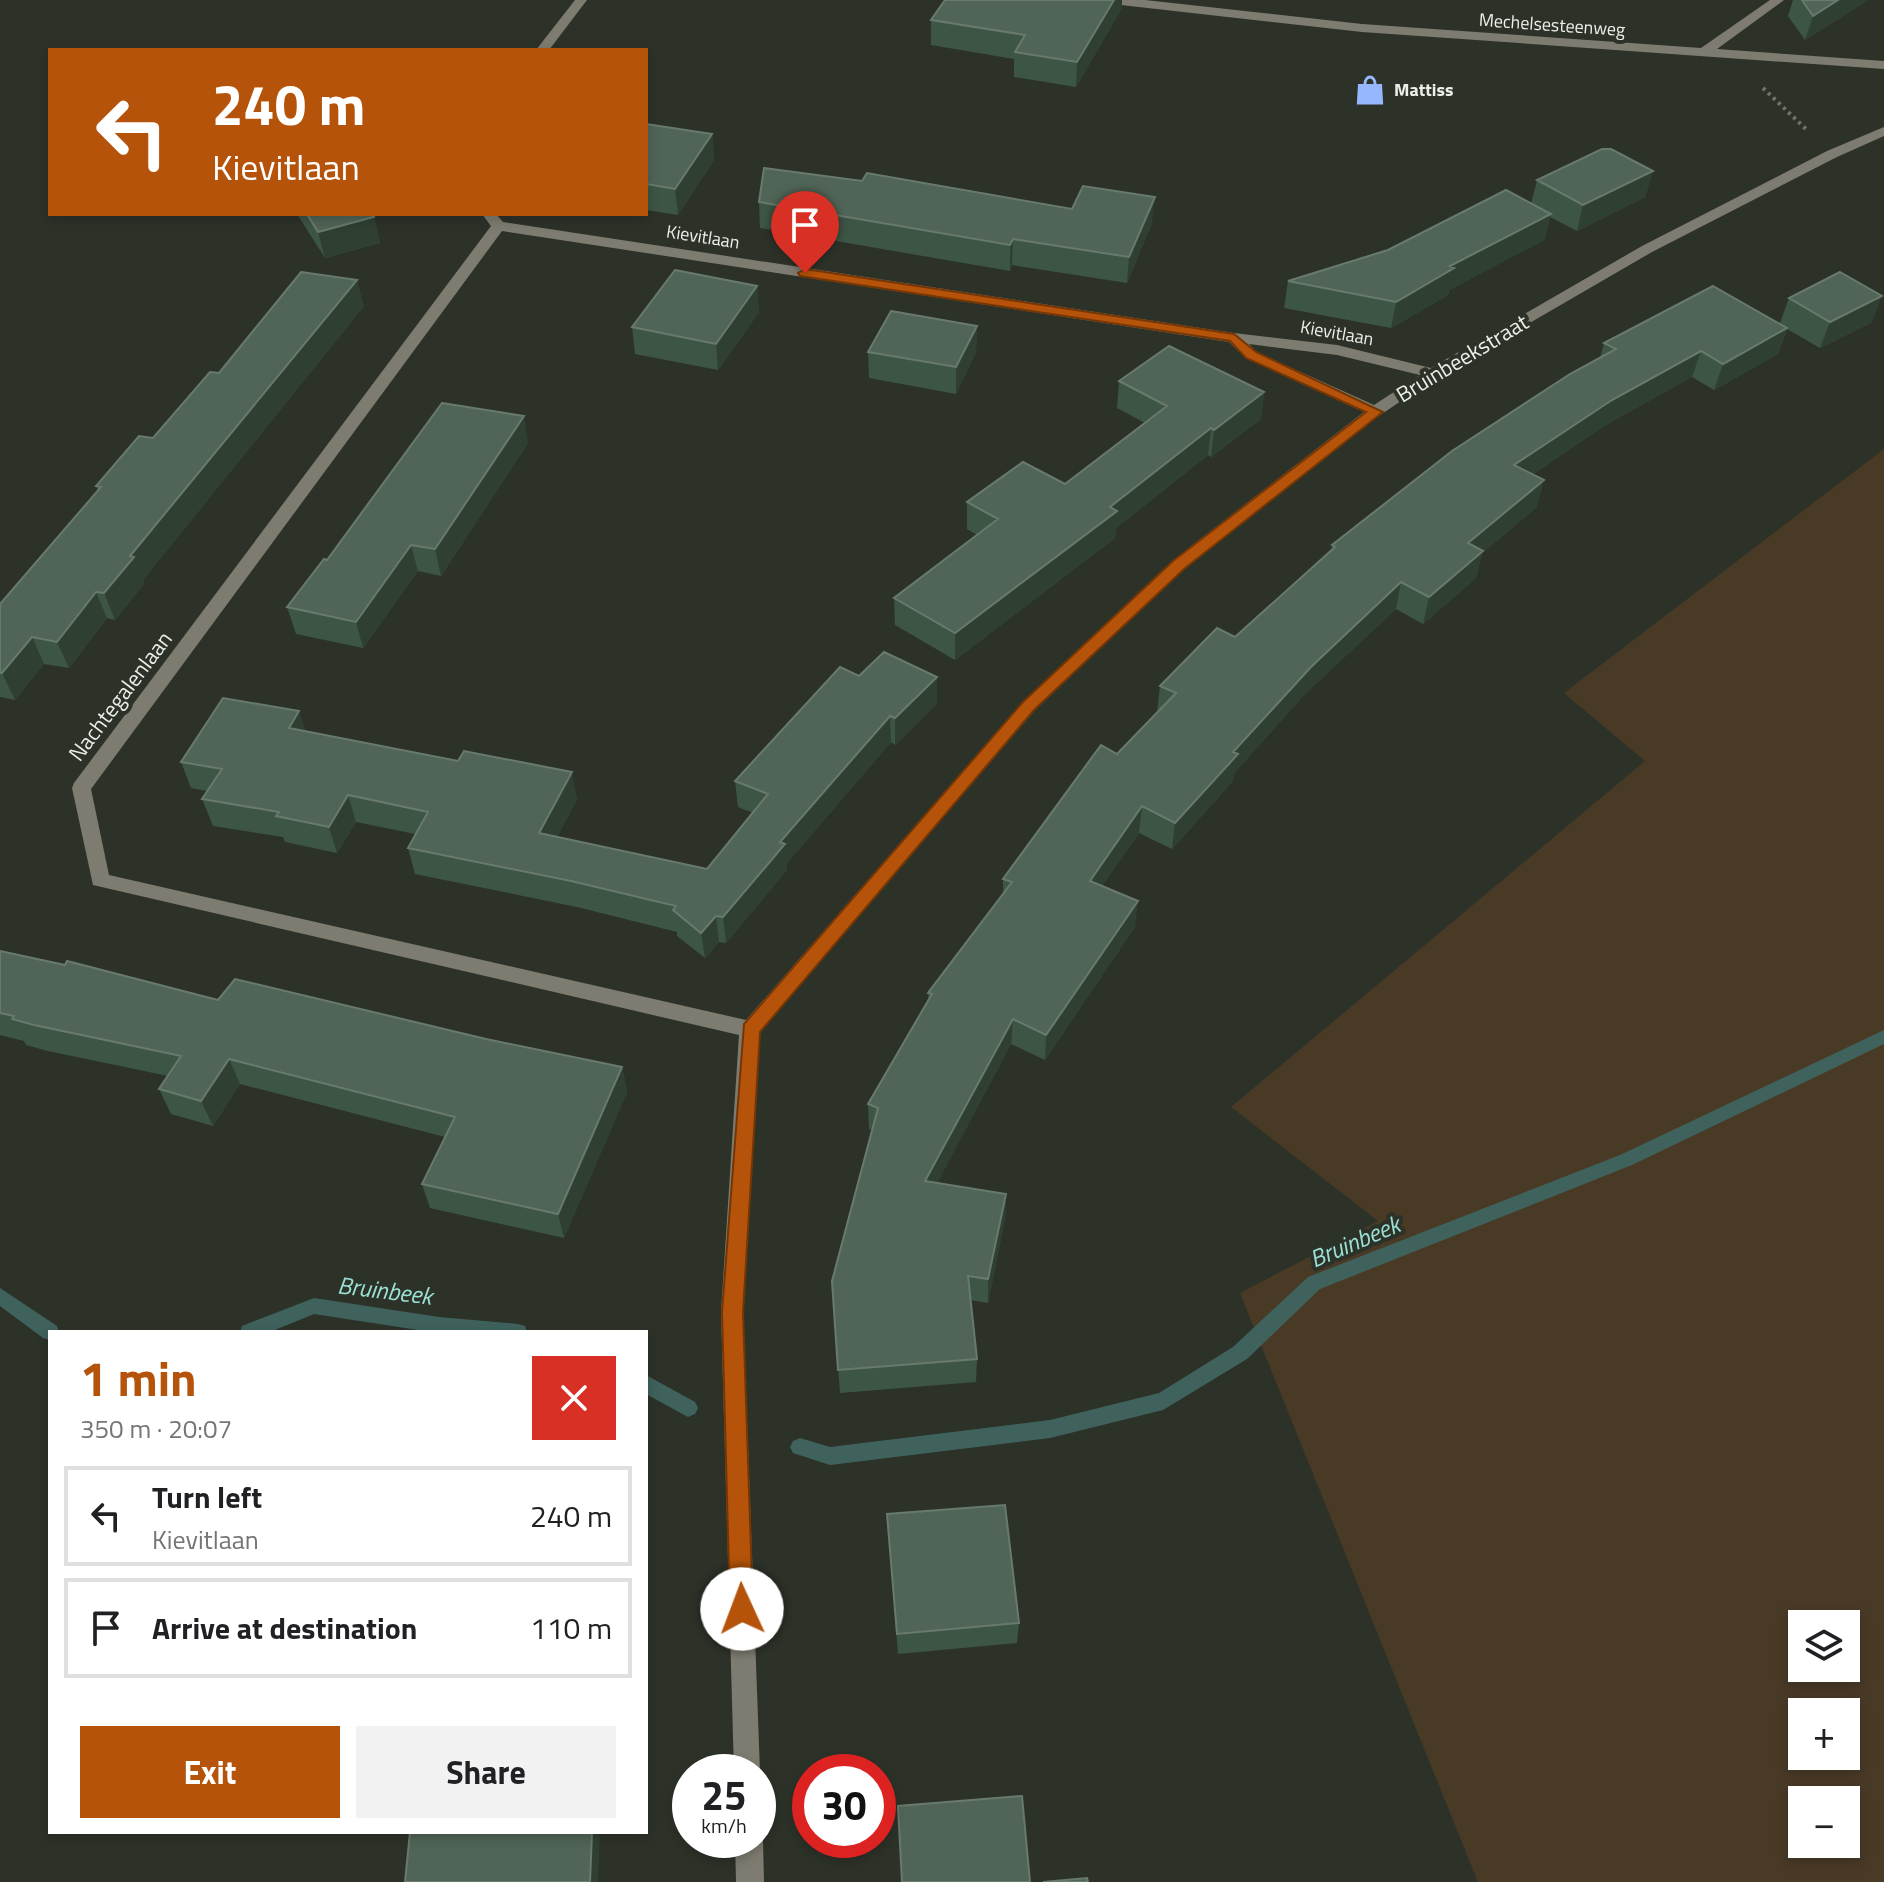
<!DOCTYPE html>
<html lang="en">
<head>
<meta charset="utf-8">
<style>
  :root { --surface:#fff; --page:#f2f2f2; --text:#202124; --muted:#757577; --line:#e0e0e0; --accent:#b45309 }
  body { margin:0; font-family:"Titillium Web",sans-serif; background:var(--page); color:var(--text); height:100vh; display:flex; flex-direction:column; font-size:30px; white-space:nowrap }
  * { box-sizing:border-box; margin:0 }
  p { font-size:26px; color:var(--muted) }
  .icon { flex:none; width:44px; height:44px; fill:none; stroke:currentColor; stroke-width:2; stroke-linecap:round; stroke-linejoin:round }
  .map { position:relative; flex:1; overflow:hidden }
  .drawer { position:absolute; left:48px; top:1330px; width:600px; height:504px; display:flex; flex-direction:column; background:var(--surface); border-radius:0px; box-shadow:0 4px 12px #0003 }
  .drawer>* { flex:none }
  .top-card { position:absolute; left:48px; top:48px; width:600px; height:168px; border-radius:0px; box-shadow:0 4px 12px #0003; background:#b45309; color:#fff; overflow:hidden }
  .controls { position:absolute; left:1788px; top:1610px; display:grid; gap:16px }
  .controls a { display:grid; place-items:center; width:72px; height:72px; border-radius:0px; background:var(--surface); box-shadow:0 4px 12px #0003; font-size:40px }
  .speed { position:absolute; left:672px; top:1754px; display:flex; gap:16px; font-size:40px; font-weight:700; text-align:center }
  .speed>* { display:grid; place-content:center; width:104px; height:104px; border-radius:50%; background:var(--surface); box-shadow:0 4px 12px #0003; line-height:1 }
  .speed small { font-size:20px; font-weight:400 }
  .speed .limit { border:12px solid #d22; background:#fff; color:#111 }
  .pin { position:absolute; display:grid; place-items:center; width:68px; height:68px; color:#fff; margin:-82px -34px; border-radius:50% 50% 50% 0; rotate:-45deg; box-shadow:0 0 8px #0007 }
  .pin .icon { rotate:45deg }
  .me { position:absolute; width:88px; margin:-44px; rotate:358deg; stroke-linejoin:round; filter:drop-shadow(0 0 6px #0008) }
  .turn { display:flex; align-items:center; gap:28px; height:168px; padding:0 32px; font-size:36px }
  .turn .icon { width:104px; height:104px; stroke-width:2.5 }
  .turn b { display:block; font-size:56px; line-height:68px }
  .round { display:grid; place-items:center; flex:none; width:84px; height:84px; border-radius:0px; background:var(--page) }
  .overview { display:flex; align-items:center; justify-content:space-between; height:136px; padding:0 32px }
  h1 { font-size:48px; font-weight:700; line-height:60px; color:var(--accent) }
  .primary-button { display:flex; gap:16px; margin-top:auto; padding:16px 32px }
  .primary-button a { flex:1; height:92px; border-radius:0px; background:var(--accent); color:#fff; font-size:32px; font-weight:700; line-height:92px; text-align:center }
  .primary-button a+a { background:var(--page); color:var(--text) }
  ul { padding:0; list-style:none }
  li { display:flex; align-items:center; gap:24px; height:100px; margin:0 16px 12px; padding:0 16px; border:4px solid var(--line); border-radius:0px }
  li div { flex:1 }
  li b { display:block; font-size:30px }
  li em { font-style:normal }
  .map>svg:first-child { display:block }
  .green { fill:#493a26; fill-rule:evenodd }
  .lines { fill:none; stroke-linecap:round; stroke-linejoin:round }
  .stream { fill:#3f625d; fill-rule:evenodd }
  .path { stroke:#70746c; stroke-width:4; stroke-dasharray:3 4; stroke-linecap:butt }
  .minor { fill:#7e7c70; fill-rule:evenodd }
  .wall { fill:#3d5545 }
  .shaded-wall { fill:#2f4033 }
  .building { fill:#506557; stroke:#687a6e; stroke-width:2 }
  .route { fill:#b45309; stroke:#753606; stroke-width:2 }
  .labels { text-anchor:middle; stroke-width:8; stroke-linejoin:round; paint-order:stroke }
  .far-street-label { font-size:18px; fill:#ebeee9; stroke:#2d3229 }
  .far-poi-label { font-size:18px; font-weight:bold; fill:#ebeee9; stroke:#2d3229; text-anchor:start }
  .street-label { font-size:22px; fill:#ebeee9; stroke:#2d3229 }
  .water-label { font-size:24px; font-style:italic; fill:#9be1d6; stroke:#2d3229 }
</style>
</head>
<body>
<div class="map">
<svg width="1884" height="1882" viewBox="0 0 1884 1882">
  <rect width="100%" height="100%" fill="#2d3229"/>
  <path class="green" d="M1884 449V1882H1478L1240 1293 1378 1221 1231 1107 1645 761 1564 693ZM1802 1624H1846V1668H1802ZM1802 1712H1846V1756H1802ZM1802 1800H1846V1844H1802Z"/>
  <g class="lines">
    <path class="stream" d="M1884 1030V1044L1632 1165 1320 1289 1247 1359 1163 1410 1050 1438 830 1465 793 1453 790 1447 793 1441 800 1438 830 1447 1050 1420 1159 1393 1233 1347 1308 1277 1620 1155Z
      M0 1288 57 1326 59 1332H50V1340L43 1338 0 1306Z
      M314 1298 439 1317 518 1324 525 1326 527 1332H431L314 1314 270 1332H240L242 1326Z
      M646 1375 695 1402 698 1408 695 1414 688 1417 646 1394Z"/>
    <path class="path" d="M1763 88 1808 131"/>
    <path class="minor" d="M575 0H587L549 50H536Z
      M1106 0H1145L1362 24 1701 48 1770 0H1784L1717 49 1884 61V69L1362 32 1112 4Z
      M1884 127V136L1837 157 1652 252 1438 376 1364 426 1184 569 1035 710 760 1031 743 1312 760 1772 758 1778V1772H734L721 1312 739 1035 93 885 72 788 74 783 491 226 482 214H496L503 222 1234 333 1337 345 1431 368 1642 246 1827 151ZM502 231 1229 342 1246 358 1364 412 1172 561 1023 702 746 1020 109 875 91 789ZM1249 344 1337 355 1420 375 1374 405 1256 352Z
      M758 1830 763 1840 764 1882H736L735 1840H758Z"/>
  </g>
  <path class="wall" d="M945 0H1122V8L1076 87 1014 77V59L931 45V20Z
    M1793 0H1868L1805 40 1788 16Z
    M646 124 712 134 714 160 678 215 646 210Z
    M1653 171 1645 197 1577 231 1550 217 1544 240 1449 290 1448 295 1391 328 1284 308 1288 281 1531 204 1537 180Z
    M759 202 1152 223 1127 283 1012 265 1010 271 760 228Z
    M297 214H372L374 217 380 243 325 258Z
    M757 286 759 312 718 370 635 354 632 327Z
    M1789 298 1872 322 1820 348 1787 329 1778 354 1714 390 1692 377 1604 426 1532 475 1537 507 1482 553 1476 578 1423 624 1396 609 1306 693 1235 772 1233 781 1172 849 1139 833 1102 886 1135 927 1045 1060 1011 1044 937 1183 1006 1194 1005 1218 988 1303 970 1300 977 1359 976 1382 840 1393 832 1281 872 1130 869 1129 868 1104 929 1001 928 993 1003 894V879L1117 754 1157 712 1160 686 1235 637 1331 551 1332 545 1600 358 1604 343 1780 323Z
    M364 306 143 580 144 584 115 620 107 618 69 668 44 664 15 700 0 697V604L98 491 96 486 153 438 219 373Z
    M977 326 976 352 956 394 869 378 868 352Z
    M1119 381 1264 392 1261 419 1211 457 1208 455 1116 528 1115 538 955 660 895 625 894 598 977 535 967 529V502L1065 484 1145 423 1117 408Z
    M528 443 441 576 418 571 363 648 296 634 287 607 327 560Z
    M859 676 937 677V703L895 745 891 742 787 863V870L726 943 719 942 705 958 677 936V932L577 907 415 874 408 848 415 834 356 822 337 853 285 842 283 837 213 826 202 799 207 791 191 788 181 762 306 732 577 799 557 837 707 869 753 813 738 807 735 781Z
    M0 951 218 1000 486 1039 622 1067 627 1092 564 1238 430 1208 422 1184 445 1137 240 1084 213 1126 171 1114 159 1089 168 1076 48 1051 26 1045 24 1041 0 1035Z
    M887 1514 1019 1623 1017 1643 898 1654Z"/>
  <path class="shaded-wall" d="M1114 0H1122V8L1076 87 1077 62Z
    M1838 0H1868L1805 40 1813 16Z
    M712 134 714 160 678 215 675 189Z
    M1653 171 1645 197 1577 231 1583 205Z
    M1155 197 1152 223 1127 283 1129 257Z
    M1551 214 1544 240 1449 290 1448 295 1391 328 1396 302 1450 266Z
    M374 217 380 243 325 258 318 232Z
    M1013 239 1012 265 1010 271V245Z
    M357 280 364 306 143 580 144 584 115 620 104 593 130 556Z
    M757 286 759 312 718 370 716 344Z
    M1882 296 1872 322 1820 348 1830 322Z
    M977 326 976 352 956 394V367Z
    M1787 328 1778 354 1714 390 1723 364Z
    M1701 351 1692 377 1604 426 1507 492 1514 465 1612 400Z
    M1264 392 1261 419 1211 457 1214 430Z
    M524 416 528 443 441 576 435 549Z
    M1211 428 1208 455 1116 528 1115 538 955 660V633L1110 507Z
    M1544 480 1537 507 1482 553 1476 578 1423 624 1429 597 1468 543Z
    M411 545 418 571 363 648 356 622Z
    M1401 582 1396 609 1306 693 1235 772 1233 781 1172 849 1175 823 1233 752 1311 667Z
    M96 592 107 618 69 668 57 642Z
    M32 637 44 664 15 700 2 673Z
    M937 677V703L895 745V718Z
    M299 711 308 738 289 728Z
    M890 716 891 742 787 863V870L726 943 723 917 780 842Z
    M572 772 577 799 545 860 539 833Z
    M348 795 356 822 337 853 329 827Z
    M1142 806 1139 833 1088 907 1090 881Z
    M1138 901 1135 927 1045 1060 1046 1035Z
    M716 916 719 942 705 958 701 933Z
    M1013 1019 1011 1044 925 1206V1181Z
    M229 1059 240 1084 213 1126 201 1101Z
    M622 1067 627 1092 564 1238 558 1214Z
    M1006 1194 1005 1218 988 1303V1279Z
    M592 1832H600L598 1882H590Z"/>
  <path class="building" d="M945 0H1114L1077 62 1015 52 1025 35 931 20Z
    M1802 0H1838L1813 16Z
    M646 124 712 134 675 189 646 184Z
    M1602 149H1611L1653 171 1583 205 1537 180Z
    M764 168 862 181 867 173 1072 209 1083 186 1155 197 1129 257 1013 239 1010 245 759 202Z
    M1506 190 1551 214 1450 266 1454 268 1396 302 1288 281 1388 250Z
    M307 214H372L374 217 318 232Z
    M675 270 757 286 716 344 632 327Z
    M301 272 357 280 130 556 134 557 104 593 96 592 57 642 32 637 2 673H0V604L101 487 96 486 139 436 153 438 210 372 219 373Z
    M1840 272 1882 296 1830 322 1789 298Z
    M1713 286 1787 328 1723 364 1701 351 1612 400 1514 465 1544 480 1468 543 1483 551 1429 597 1401 582 1311 667 1233 752 1238 754 1175 823 1142 806 1090 881 1138 901 1046 1035 1013 1019 925 1181 1006 1194 988 1279 968 1276 977 1359 838 1370 832 1281 878 1108 868 1104 932 994 928 993 1012 882 1003 879 1101 745 1117 754 1176 693 1160 686 1217 628 1235 637 1335 547 1332 545 1452 451 1570 374 1616 349 1604 343Z
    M891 311 977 326 956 367 868 352Z
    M1169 346 1264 392 1214 430 1211 428 1110 507 1117 511 955 633 894 598 998 519 967 502 1023 462 1065 484 1167 406 1119 381Z
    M442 403 524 416 435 549 411 545 356 622 287 607 324 559 327 560Z
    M884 652 937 677 895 718 890 716 780 842 785 844 723 917 716 916 701 933 673 910 676 906 571 881 408 848 428 812 348 795 329 827 276 816 279 812 202 799 222 769 181 762 223 698 299 711 289 728 458 761 464 751 572 772 539 833 707 869 768 794 735 781 840 667 859 676Z
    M0 951 65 965 67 961 218 1000 235 979 486 1039 622 1067 558 1214 422 1184 455 1117 229 1059 201 1101 159 1089 181 1056 34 1025 12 1019 14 1016 0 1013Z
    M1005 1505 1019 1623 897 1634 887 1514Z
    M1022 1796 1030 1882H902L898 1806Z
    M410 1832H592L590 1882H405Z
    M1087 1878 1088 1882H1043Z"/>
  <path class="route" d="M805 269 1234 334 1256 352 1383 412 1184 569 1034 710 760 1032 743 1312 753 1609 750 1617 742 1620 733 1617 730 1609 722 1312 744 1024 1023 702 1173 561 1366 412 1246 358 1230 341 800 276 798 273Z"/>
  <defs>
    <g id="shop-bare" transform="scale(2.4)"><path d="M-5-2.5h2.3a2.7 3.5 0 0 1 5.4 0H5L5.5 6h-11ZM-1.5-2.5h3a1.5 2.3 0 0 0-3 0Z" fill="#96b6fd" stroke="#2d3229" stroke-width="2.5" paint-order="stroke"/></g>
  </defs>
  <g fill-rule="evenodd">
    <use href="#shop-bare" x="1370" y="90"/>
  </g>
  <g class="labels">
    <g class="far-street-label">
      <text transform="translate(1552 25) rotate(4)" y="6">Mechelsesteenweg</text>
      <text transform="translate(703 237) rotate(9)" y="6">Kievitlaan</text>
      <text transform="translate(1337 333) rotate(10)" y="6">Kievitlaan</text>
    </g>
    <g class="far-poi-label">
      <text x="1394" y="96">Mattiss</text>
    </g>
    <g class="street-label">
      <text transform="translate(1462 358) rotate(-31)" y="8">Bruinbeekstraat</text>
      <text transform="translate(120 696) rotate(-53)" y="8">Nachtegalenlaan</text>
    </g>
    <g class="water-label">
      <text transform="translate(1355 1242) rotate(-23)" y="8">Bruinbeek</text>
      <text transform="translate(385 1291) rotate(7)" y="8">Bruinbeek</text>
    </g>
  </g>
</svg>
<div class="controls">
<a><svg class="icon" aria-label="layers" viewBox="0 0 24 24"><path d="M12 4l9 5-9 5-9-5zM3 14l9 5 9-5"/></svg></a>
<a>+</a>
<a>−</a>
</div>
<div class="speed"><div>25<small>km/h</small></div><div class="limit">30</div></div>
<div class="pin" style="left:805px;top:273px;background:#d93025"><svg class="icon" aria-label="arrive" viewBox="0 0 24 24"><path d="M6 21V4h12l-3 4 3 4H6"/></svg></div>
<svg class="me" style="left:742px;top:1609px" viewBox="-20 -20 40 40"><circle r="19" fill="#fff"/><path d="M0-13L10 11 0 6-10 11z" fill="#b45309"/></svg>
<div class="top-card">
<div class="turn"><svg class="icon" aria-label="left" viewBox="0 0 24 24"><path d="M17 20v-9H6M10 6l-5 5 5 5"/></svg><div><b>240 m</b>Kievitlaan</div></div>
</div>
<section class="drawer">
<div class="overview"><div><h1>1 min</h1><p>350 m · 20:07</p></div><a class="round" style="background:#d93025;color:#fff"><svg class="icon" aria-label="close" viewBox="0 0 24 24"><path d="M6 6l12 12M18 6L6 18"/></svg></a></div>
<ul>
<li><svg class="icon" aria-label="left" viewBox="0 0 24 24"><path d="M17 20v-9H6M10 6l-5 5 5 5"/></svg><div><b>Turn left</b><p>Kievitlaan</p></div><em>240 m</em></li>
<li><svg class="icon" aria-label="arrive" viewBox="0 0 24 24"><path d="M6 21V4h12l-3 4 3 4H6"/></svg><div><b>Arrive at destination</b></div><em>110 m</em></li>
</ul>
<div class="primary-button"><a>Exit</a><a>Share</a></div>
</section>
</div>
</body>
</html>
